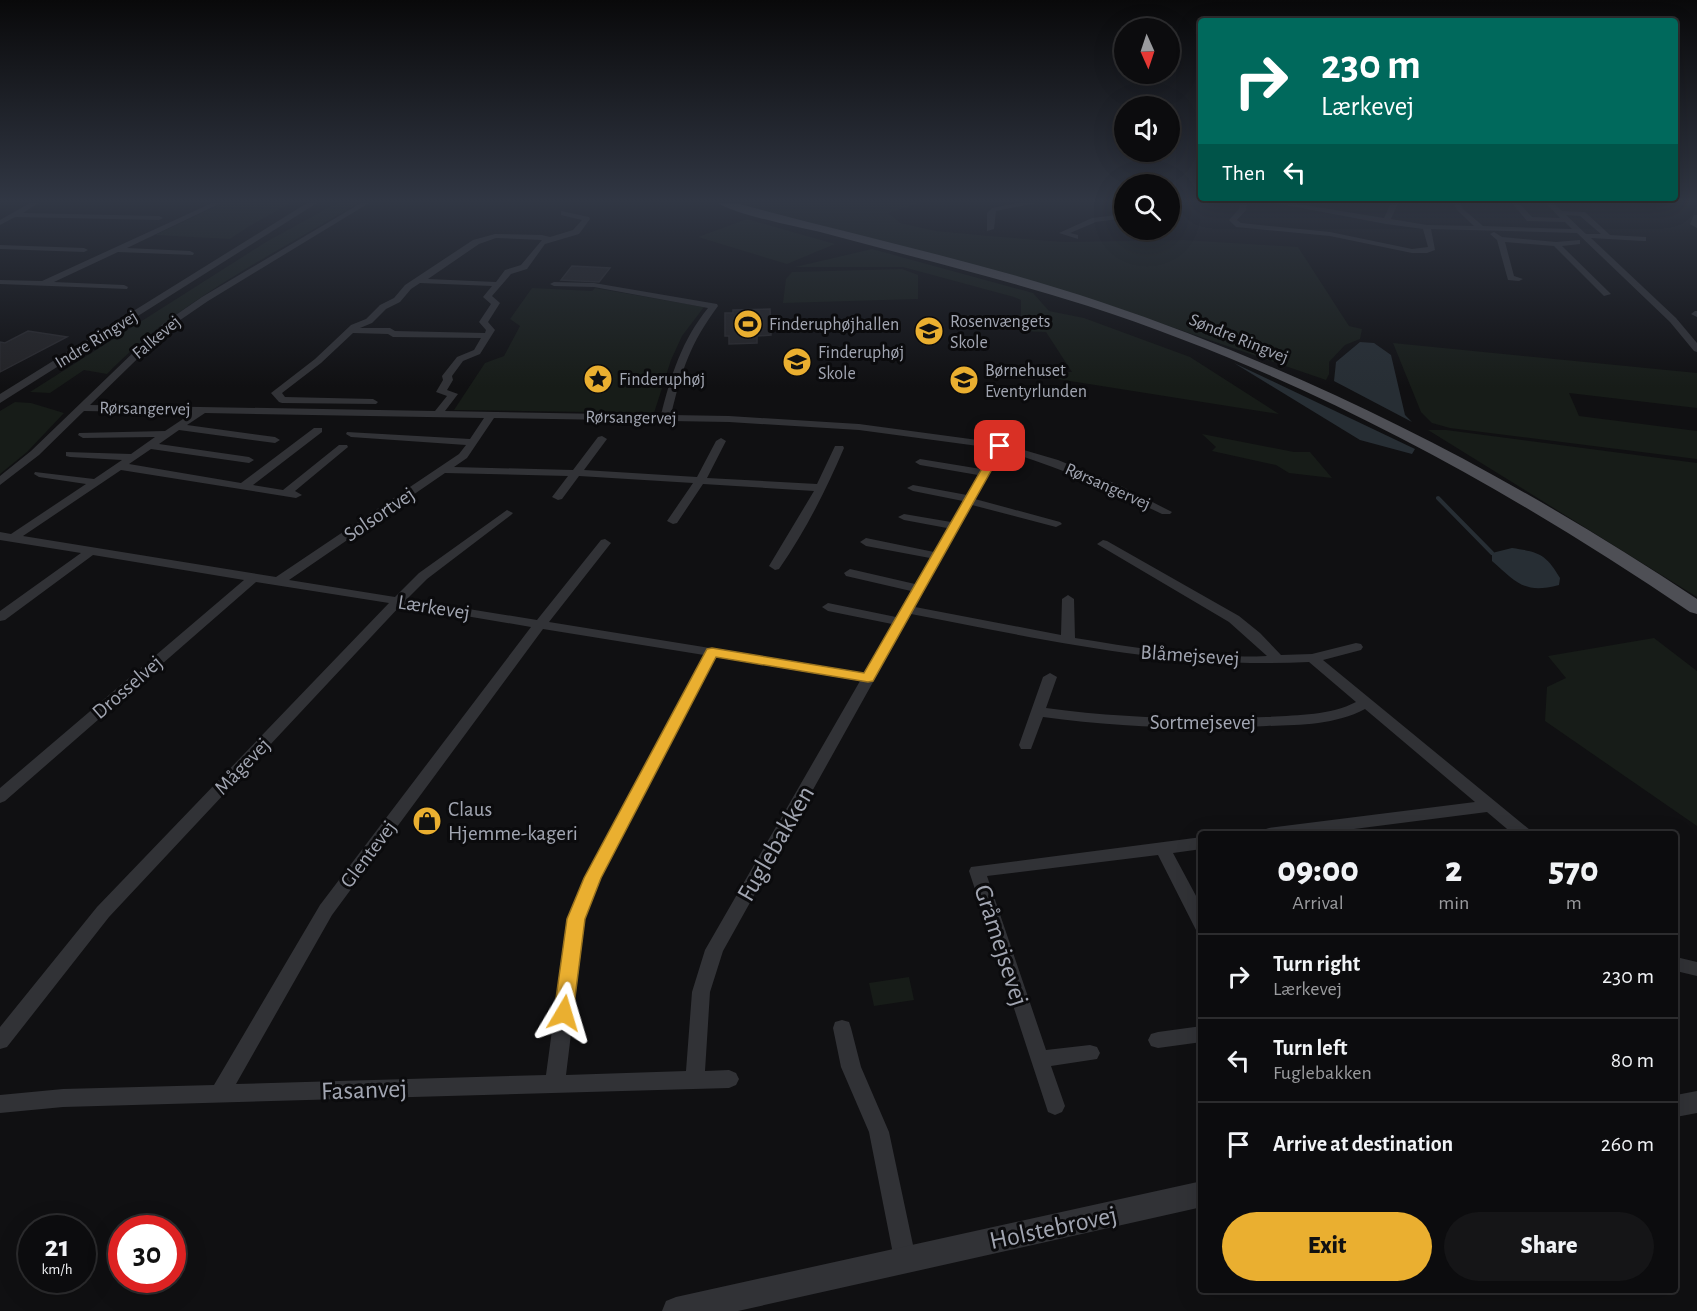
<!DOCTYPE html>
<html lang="en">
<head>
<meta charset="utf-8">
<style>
  :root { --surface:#0c0c0e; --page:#151517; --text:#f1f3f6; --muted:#9a9b9e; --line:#2c2c2e; --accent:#eaaf30 }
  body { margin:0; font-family:"Alegreya Sans",sans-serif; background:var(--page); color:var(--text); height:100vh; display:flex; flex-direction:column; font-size:22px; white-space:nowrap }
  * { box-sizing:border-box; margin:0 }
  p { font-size:20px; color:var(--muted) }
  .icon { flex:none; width:33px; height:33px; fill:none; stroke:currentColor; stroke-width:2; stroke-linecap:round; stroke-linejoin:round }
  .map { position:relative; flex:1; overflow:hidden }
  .drawer { position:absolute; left:1198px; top:831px; width:480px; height:462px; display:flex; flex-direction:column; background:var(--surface); border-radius:6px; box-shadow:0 6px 24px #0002,0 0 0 2px var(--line) }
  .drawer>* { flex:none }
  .hud { position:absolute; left:1198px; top:18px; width:480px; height:183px; border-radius:6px; box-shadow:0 6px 24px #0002,0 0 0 2px var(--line); background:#00695c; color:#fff; overflow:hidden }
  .needle { width:39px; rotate:177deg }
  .fabs { position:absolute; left:1114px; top:18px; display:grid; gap:12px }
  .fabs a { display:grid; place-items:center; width:66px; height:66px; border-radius:50%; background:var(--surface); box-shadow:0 6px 24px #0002,0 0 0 2px var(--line); font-size:30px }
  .speed { position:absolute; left:18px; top:1215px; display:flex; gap:12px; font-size:30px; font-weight:700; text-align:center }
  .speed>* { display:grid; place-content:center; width:78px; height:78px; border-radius:50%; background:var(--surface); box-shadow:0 6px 24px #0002,0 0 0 2px var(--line); line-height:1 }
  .speed small { font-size:15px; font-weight:400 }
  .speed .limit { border:9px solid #d22; background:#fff; color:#111 }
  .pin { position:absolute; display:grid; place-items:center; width:51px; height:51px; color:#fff; margin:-26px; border-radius:12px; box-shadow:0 3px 9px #0006 }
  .me { position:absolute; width:66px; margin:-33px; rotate:7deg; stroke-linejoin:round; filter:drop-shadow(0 0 4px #0008) }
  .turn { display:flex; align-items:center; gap:21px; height:126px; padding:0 24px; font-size:27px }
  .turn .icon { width:78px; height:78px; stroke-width:2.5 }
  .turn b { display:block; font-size:42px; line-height:51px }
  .then { display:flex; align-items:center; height:57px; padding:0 24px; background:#0003; gap:12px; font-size:22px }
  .eta { display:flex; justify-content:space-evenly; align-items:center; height:102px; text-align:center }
  .eta b { font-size:36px; font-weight:800; line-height:42px }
  .action { display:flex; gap:12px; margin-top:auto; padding:12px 24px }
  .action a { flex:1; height:69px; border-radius:36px; background:var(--accent); color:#111; font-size:24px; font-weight:800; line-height:69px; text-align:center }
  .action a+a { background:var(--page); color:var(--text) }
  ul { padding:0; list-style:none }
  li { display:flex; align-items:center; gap:18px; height:84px; padding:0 24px; border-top:2px solid var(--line) }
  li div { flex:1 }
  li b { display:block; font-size:22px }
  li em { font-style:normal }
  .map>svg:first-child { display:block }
  .green { fill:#171c18 }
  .water { fill:#272e34 }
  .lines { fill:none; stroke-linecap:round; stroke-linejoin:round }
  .stream { stroke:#272e34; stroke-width:4 }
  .building { fill:#232326; stroke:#2a2a2e; stroke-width:1.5 }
  .minor { fill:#313236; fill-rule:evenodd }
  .tertiary { fill:#313236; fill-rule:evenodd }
  .primary { fill:#4e4f55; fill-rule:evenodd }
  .route { fill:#eaaf30; stroke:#98721f; stroke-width:1.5 }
  .labels { text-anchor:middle; stroke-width:6; stroke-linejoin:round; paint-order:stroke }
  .far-poi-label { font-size:18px; fill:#a2a6b2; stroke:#0b0b0d; text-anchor:start }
  .far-street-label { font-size:18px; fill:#a2a6b2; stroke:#0b0b0d }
  .street-label { font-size:21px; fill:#a2a6b2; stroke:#0b0b0d }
  .poi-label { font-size:21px; fill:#a2a6b2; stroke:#0b0b0d; text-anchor:start }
  .near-street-label { font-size:26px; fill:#a2a6b2; stroke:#0b0b0d }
</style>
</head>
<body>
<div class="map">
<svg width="1697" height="1311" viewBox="0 0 1697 1311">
  <rect width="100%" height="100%" fill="#101012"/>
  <path class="green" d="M223 203H290L248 227 230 239 155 235Z
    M337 203H358C272 255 178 301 107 374L84 370 50 393 30 392 266 242Z
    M735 203H920L888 213 900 223 936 231 989 236 1064 242 1184 240 1298 247 1349 326 1362 329 1360 339 1345 345 1329 362V374L1326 380 1111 306 1011 275Z
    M747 219 835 244 787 264 698 237Z
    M872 249 1033 293 1049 311 1084 318 1190 357 1279 414 1051 378 1054 372H1072L1046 332 1021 331V300L1014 297 903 267H795Z
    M902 269 918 275V299L783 303 786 279 792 272Z
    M532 288 592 291 595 288 704 307 682 336 671 360 654 413 454 410 485 363 504 356 520 326 510 319Z
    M1393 343 1697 373V408L1569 393 1579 416 1697 431V459L1450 428 1432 423 1421 412Z
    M15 402 31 403 64 413 27 452 0 474V411Z
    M1428 430H1446L1697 463V597Z
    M1202 434 1294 452H1310L1332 478 1289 473 1276 465 1212 451 1216 447Z
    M1654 638 1697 671V826L1545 721 1547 687 1566 678 1548 656Z
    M909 977 914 1000 874 1006 869 983Z"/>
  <path class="water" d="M1360 342 1374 343 1391 355 1405 415 1412 422 1334 381 1336 362Z
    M1234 363 1415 449 1412 454 1360 440Z
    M1512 548C1539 552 1546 554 1560 578L1559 585C1524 594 1517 583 1492 561V553Z"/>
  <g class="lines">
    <path class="stream" d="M1438 498 1492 553"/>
  </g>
  <path class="building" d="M572 266 610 268 599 282 561 280Z
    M770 309 771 335 757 336V343L729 344V336H725V313H733V310Z
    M28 331 67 337 0 372V342L5 343Z"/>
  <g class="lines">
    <path class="minor" d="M30 203H38L23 213 159 216 163 218 159 220 15 217 0 225V220Z
      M212 203H221L127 248 190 251 194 253 193 255 118 252 54 282 124 285 128 287 127 289 0 284V280L42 281Z
      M361 203H369L208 301 170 327 90 405 435 411 447 396 436 392 443 380 442 376 457 357 474 350 481 338 393 337 388 334 353 333 321 363 282 393 285 397 373 399 378 402 376 404 282 403 279 402 271 393 315 359 351 325 366 319 380 305 394 298 405 285 473 240 495 234 542 235 550 237 573 230 582 220 561 215V211L589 217 590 219 579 234 545 244 527 269 511 274 492 296 500 303 488 322 495 330 480 354 463 361 452 376 453 380 447 390 458 394 445 411 661 415C671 375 682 340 708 308L594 287 554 286 550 284 554 282 594 283 717 304 718 306C690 344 682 369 671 415L729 416 859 424 1000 443 1058 460 1121 486 1172 512 1170 514H1162C1110 489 1058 467 1003 450L975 499 1060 522 1062 524 1056 527 972 505 915 607 1061 635 1062 599 1068 595 1074 599 1075 638C1137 648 1203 659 1267 656L1229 622 1097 544 1103 540 1107 541 1239 616 1260 633 1281 655 1312 654 1356 643 1361 644 1363 647 1361 650 1323 660 1530 830 1532 834H1513L1487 812 1315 834H1261L1263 830 1269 828 1475 802 1365 709C1335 725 1299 725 1267 726 1192 730 1117 727 1043 717L1031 749H1021L1019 745 1043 677 1050 673 1057 677 1046 708C1119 718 1193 720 1266 717 1296 715 1329 716 1356 702L1309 662C1170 669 1046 640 911 614L723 951 710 992 705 1071 729 1070 736 1073 739 1079 736 1085 729 1088 63 1107 0 1113V1095L63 1089 214 1085 320 905 531 627 401 605 109 917 7 1047 0 1049V1027L97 907 389 603 256 582 5 801 0 803V788L244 580 93 555 5 620 0 621V611L81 553 0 540V532L11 534 86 484 39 477 34 474 35 472 94 479 122 460 70 457 66 456V452L131 454 155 437 83 438 78 435 79 433 165 431 192 413 84 411 39 455 0 485V476L31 451 164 323 202 297ZM496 238 542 240 521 265 505 270 496 282 428 279 479 244ZM420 283 492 286 483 297 491 304 479 322 486 330 485 333 395 331 390 328H360L372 323 386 309 400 302 411 289ZM205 413 484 418 470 439 347 432 346 434 351 437 466 445 459 454 276 577 23 536 121 470 296 498 302 495 295 491 348 447 347 445H339L283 490 253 485 322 432V428H314L241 483 129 464 151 449 249 463 254 460 249 457 159 444 179 430 275 443 280 440 275 437 187 425ZM494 418 729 422 859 430 993 448 981 469 920 459 915 462 920 465 978 475 967 495 913 485 907 488 913 491 963 501 951 522 904 514 898 517 904 520 947 528 934 552 866 538 860 542 866 546 930 558 915 584 850 569 844 573 846 576 911 591 896 617 828 603 822 607 828 611 892 624 864 673 549 622 611 543 605 539 601 540 537 620 407 599 427 579 511 515 513 513 507 510 419 573 395 597 289 580 445 473 568 476 552 497 558 500 562 499 579 476 693 483 667 521 673 524 677 523 703 484 814 491 769 566 775 570 779 569C806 530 826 490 844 448L843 446H835L817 484 707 478 726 441 721 438 716 441 697 477 584 470 607 439 602 436 598 437 573 470 454 467 467 458ZM543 629 704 655 584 878 567 919 546 1075 236 1084 332 915ZM716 657 860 681 705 950 692 992 686 1071 566 1075 585 919 600 878Z
      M1018 203H1036L996 211 994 229 987 231V213L992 208Z
      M1240 203H1247L1246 210 1237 220 1241 223 1330 232 1412 249 1428 247 1423 229 1386 224 1275 203H1292L1384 218 1391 203H1398L1391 219 1427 225 1474 226 1458 211 1453 203H1460L1463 209 1483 226 1572 229 1565 222 1527 221 1512 203H1519L1532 217 1560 218 1546 203H1553L1562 211 1585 212 1610 235 1646 237V241H1643L1591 238 1676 318 1697 343V352L1694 351 1670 322 1577 233 1431 229 1435 250 1427 253H1412L1330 236 1236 227 1229 220 1239 209ZM1566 215 1580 216 1601 234H1586Z
      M1125 214V218L1096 222 1070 233 1078 235V239L1059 233 1092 218Z
      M1694 215H1697V228L1690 224Z
      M1494 232 1502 237 1556 242 1580 240V244L1562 246 1611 294 1604 296 1554 246 1505 242 1514 276 1523 279 1519 281 1508 280 1497 240 1490 234Z
      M0 245 84 248 88 250 84 252 0 249Z
      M1695 311H1697V317L1691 314Z
      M1202 837V849L1173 853 1202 907V932L1196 930 1158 855 987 876 1046 1050 1090 1045 1097 1047 1100 1053 1097 1059 1051 1066 1065 1106 1062 1112 1055 1115 1048 1112 969 871 971 867Z
      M1676 957 1697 962V976L1676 971Z
      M842 1020 849 1022 851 1028 861 1067 889 1132 916 1259 913 1267 905 1270 897 1267 894 1259 869 1132 841 1067 833 1028 835 1022Z
      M1202 1026V1042L1158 1048 1151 1046 1148 1040 1151 1034 1158 1032Z"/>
    <path class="tertiary" d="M307 203H317L0 403V394Z
      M1697 1091V1113L1676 1117V1095Z
      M1202 1181V1207L738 1311H662L666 1301 676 1297Z"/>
    <path class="primary" d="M718 203H736C857 236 982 262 1101 302 1315 374 1509 474 1697 599V614L1690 612C1503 485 1304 376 1088 306 999 278 909 256 820 232 797 227 734 214 718 203Z"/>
  </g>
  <linearGradient id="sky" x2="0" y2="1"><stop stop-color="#09090a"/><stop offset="0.52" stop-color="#313744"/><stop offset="1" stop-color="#313744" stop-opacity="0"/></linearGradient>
  <rect width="1697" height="387" fill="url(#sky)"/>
  <path class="route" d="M1000 443 1005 446 873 681 868 682 716 657 601 878 585 919 573 1013 571 1018 564 1021 557 1018 554 1013 567 919 584 878 707 649 712 648 864 673 995 446Z"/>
  <defs>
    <g id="stadium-disc" transform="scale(1.5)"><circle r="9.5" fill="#eaaf30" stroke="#0b0b0d"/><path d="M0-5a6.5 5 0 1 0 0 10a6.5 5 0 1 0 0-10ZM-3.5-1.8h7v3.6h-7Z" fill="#111"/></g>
    <g id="school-disc" transform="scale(1.5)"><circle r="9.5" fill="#eaaf30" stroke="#0b0b0d"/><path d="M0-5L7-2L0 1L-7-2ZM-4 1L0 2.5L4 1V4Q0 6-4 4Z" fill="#111"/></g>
    <g id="sight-disc" transform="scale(1.5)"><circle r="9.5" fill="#eaaf30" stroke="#0b0b0d"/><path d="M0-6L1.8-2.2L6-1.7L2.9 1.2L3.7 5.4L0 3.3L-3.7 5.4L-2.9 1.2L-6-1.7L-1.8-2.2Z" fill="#111"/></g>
    <g id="shop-disc" transform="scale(1.5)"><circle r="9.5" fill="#eaaf30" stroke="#0b0b0d"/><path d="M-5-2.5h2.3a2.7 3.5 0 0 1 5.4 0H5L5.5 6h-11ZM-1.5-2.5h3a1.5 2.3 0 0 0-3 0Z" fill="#111"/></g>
  </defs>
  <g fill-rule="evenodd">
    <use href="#stadium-disc" x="748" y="324"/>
    <use href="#school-disc" x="929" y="331"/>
    <use href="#school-disc" x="797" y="362"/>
    <use href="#sight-disc" x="598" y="379"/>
    <use href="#school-disc" x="964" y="380"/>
    <use href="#shop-disc" x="427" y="821"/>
  </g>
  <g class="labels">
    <g class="far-poi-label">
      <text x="950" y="327">Rosenvængets<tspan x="950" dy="21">Skole</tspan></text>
      <text x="769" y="330">Finderuphøjhallen</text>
      <text x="818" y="358">Finderuphøj<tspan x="818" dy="21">Skole</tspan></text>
      <text x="985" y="376">Børnehuset<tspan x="985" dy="21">Eventyrlunden</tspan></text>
      <text x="619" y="385">Finderuphøj</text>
    </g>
    <g class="far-street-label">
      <text transform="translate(156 337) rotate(-40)" y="6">Falkevej</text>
      <text transform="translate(1239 338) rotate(22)" y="6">Søndre Ringvej</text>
      <text transform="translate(96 339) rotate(-32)" y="6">Indre Ringvej</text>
      <text transform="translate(145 408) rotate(1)" y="6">Rørsangervej</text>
      <text transform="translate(631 417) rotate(1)" y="6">Rørsangervej</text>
      <text transform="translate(1108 486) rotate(24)" y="6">Rørsangervej</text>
    </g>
    <g class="street-label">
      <text transform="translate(379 514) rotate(-34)" y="7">Solsortvej</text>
      <text transform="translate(434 607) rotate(9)" y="7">Lærkevej</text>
      <text transform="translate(1190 655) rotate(4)" y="7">Blåmejsevej</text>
      <text transform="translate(127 687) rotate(-41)" y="7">Drosselvej</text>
      <text x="1203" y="729">Sortmejsevej</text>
      <text transform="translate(242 766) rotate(-46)" y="7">Mågevej</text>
      <text transform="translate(368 854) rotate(-53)" y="7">Glentevej</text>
    </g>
    <g class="poi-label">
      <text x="448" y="816">Claus<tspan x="448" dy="24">Hjemme-kageri</tspan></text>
    </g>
    <g class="near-street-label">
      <text transform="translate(775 843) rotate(-60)" y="9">Fuglebakken</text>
      <text transform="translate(1002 945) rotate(72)" y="9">Gråmejsevej</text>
      <text transform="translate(364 1089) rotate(-2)" y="9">Fasanvej</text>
      <text transform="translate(1053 1227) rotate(-12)" y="9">Holstebrovej</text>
    </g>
  </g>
</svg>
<div class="fabs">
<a><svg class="needle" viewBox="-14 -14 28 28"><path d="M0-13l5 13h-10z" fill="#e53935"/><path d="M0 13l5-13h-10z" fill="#9a9b9e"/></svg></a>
<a><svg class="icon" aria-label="sound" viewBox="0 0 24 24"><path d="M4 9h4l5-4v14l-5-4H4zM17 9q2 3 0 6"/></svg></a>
<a><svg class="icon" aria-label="search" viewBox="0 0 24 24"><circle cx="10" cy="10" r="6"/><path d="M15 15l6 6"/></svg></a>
</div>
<div class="speed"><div>21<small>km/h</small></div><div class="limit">30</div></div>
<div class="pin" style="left:1000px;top:446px;background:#d93025"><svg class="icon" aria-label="arrive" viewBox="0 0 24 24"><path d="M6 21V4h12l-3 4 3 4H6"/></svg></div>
<svg class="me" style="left:564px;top:1013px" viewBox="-20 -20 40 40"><path d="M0-17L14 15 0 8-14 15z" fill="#eaaf30" stroke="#fff" stroke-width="4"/></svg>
<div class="hud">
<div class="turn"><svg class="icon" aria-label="right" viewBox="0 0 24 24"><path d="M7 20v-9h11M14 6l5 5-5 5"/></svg><div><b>230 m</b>Lærkevej</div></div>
<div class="then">Then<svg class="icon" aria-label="left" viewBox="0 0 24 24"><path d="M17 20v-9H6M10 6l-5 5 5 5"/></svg></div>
</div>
<section class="drawer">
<div class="eta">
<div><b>09:00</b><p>Arrival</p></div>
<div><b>2</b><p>min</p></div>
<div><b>570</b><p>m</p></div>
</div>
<ul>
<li><svg class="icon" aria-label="right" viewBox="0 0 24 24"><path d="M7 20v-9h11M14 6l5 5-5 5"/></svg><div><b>Turn right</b><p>Lærkevej</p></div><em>230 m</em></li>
<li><svg class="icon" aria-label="left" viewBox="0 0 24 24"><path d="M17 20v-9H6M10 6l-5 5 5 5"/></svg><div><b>Turn left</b><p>Fuglebakken</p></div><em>80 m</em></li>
<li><svg class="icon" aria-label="arrive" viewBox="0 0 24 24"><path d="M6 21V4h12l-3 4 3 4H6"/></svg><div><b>Arrive at destination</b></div><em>260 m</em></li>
</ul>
<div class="action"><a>Exit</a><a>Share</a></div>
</section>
</div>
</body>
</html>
